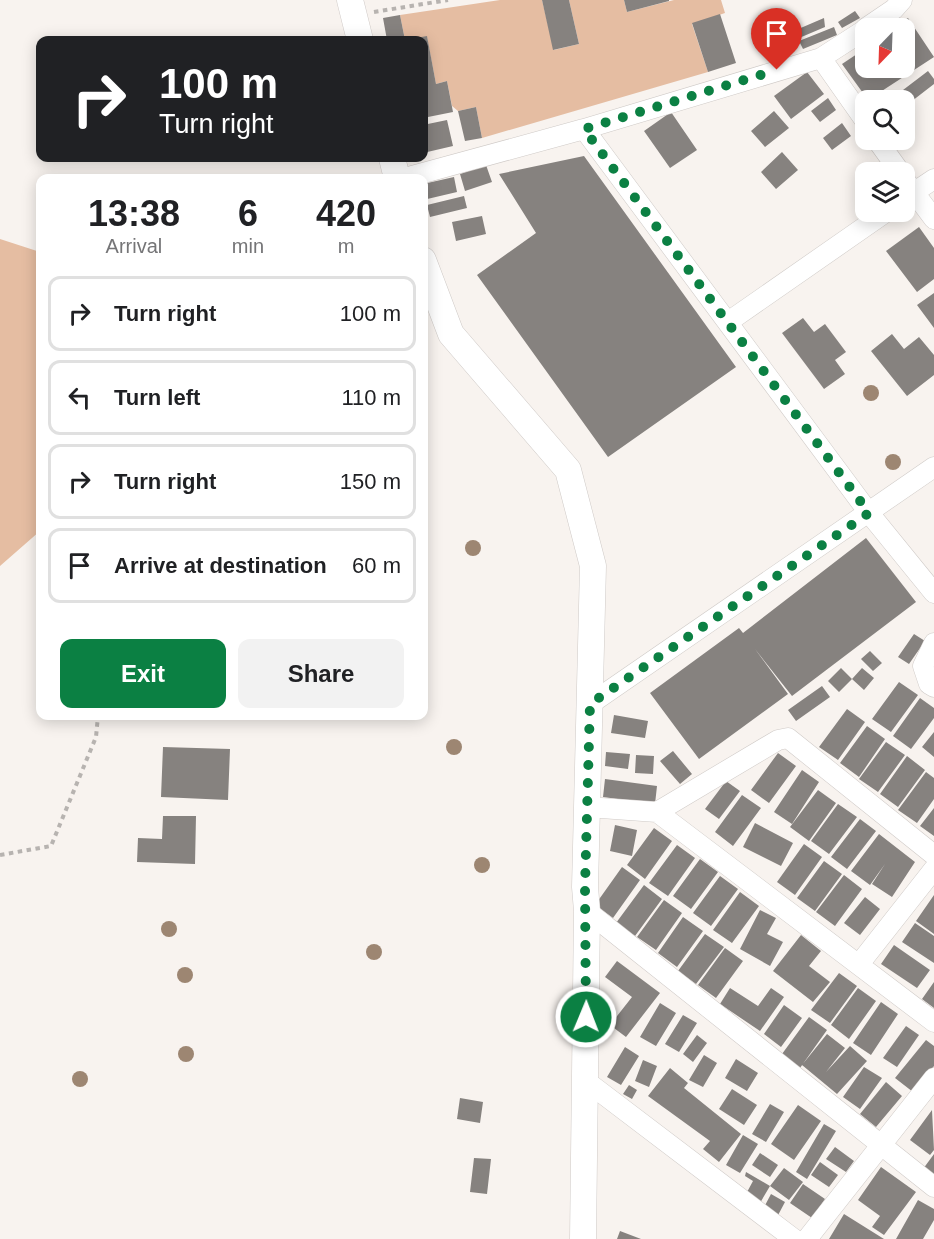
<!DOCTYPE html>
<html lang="en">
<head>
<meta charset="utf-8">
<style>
  :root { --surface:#fff; --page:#f2f2f2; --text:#202124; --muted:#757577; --line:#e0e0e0; --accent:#0b8043 }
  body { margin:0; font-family:Arial,sans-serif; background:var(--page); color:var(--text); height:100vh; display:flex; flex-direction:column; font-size:22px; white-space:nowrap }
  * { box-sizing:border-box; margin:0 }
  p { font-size:20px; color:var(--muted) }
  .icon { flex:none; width:33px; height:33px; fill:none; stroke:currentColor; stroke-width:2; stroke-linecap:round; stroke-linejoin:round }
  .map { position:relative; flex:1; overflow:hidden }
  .details { position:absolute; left:36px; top:174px; width:392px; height:546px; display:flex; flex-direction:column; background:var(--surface); border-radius:12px; box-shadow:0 3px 15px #0003 }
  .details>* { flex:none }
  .banner { position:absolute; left:36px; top:36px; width:392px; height:126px; border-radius:12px; box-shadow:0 3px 15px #0003; background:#202124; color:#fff; overflow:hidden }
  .needle { width:39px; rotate:203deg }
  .buttons { position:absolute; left:855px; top:18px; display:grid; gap:12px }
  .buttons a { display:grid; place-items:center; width:60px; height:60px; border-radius:12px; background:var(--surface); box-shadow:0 3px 15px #0003; font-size:30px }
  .pin { position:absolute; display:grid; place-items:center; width:51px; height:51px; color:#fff; margin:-62px -26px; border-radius:50% 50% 50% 0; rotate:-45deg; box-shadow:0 0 6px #0007 }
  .pin .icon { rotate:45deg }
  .me { position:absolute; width:66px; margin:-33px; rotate:1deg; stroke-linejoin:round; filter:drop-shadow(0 0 4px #0008) }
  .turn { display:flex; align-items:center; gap:21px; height:126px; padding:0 24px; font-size:27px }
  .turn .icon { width:78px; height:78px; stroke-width:2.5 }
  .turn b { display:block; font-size:42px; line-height:51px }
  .eta { display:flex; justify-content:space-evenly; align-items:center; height:102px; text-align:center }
  .eta b { font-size:36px; font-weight:700; line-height:42px }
  .action { display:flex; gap:12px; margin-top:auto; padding:12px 24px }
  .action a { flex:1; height:69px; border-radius:12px; background:var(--accent); color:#fff; font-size:24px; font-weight:700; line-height:69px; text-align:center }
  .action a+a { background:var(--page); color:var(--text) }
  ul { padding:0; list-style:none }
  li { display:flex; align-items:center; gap:18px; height:75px; margin:0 12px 9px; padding:0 12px; border:3px solid var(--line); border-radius:12px }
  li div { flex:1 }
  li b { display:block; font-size:22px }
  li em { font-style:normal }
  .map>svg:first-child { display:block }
  .green { fill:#e5bda2 }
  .building { fill:#86827f }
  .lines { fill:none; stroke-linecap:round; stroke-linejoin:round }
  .minor-casing { stroke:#cfcac7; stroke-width:21 }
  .tertiary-casing { stroke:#cfcac7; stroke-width:27 }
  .path { stroke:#b7b3b0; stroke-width:4; stroke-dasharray:4.5 4.5; stroke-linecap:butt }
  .minor { stroke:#fff; stroke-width:20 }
  .tertiary { stroke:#fff; stroke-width:26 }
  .tree { fill:#9d8672 }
  .route { stroke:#0b8043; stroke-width:10; stroke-dasharray:0 18 }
</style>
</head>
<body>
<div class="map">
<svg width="934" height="1239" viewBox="0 0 934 1239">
  <rect width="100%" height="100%" fill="#f8f3ef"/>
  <path class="green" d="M500 0H542L554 50 579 44 569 0H624L627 12 674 0H721L725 13 692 24 708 72 482 138 476 107 458 111 452 106 447 81 436 84 427 37 405 40 400 15Z
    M0 239 40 252V531L0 566Z"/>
  <path class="building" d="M542 0H569L579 44 553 50Z
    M624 0H669V1L627 12Z
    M855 11 860 18 842 28 838 22Z
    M720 14 736 63 708 72 692 23Z
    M400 15 405 40H387L383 18Z
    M824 18 825 27 792 41 789 33Z
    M908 18 934 57 868 100 842 64 866 48V68H904V28H893Z
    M834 27 837 35 803 49 799 41Z
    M427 36 436 84 447 81 453 112 423 118V40L410 39Z
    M928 71 934 79V84L912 101 903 90Z
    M807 72 824 94 791 119 774 96Z
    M828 98 836 110 820 122 811 111Z
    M476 107 482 138 465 141 458 111Z
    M774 111 789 128 765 147 751 131Z
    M671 112 697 150 670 168 644 131Z
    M447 120 453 146 423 153V125Z
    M842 123 851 136 832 150 823 138Z
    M782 152 798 170 776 189 761 172Z
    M584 156 736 367 608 457 477 275 536 233 499 174Z
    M486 165 492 182 465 191 460 174Z
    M454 177 457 192 423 200V184Z
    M464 196 467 208 430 217 427 205Z
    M482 216 486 234 456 241 452 222Z
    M919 227 934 248V279L917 292 886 251Z
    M934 293V328L917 305Z
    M803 318 814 332 825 324 846 352 835 360 845 374 824 389 782 333Z
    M892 334 904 349 919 337 934 355V375L907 396 871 351Z
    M866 538 916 602 792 696 755 649 788 694 699 759 650 693 739 628 743 633Z
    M914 634 925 641 909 664 898 657Z
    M870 651 882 663 873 671 861 659Z
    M841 668 852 679 862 668 874 678 864 690 852 679 839 692 828 681Z
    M899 682 918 695 891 732 872 719Z
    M822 686 830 697 796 721 788 710Z
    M920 698 934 708V718L911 749 893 736Z
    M847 709 865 722 838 760 819 747Z
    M614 715 648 721 645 738 611 733Z
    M867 726 885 739 859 777 840 763Z
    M934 732V757L922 747Z
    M886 742 905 755 878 792 859 779Z
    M163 747 230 749 228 800 161 797Z
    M673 751 692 774 680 784 660 761Z
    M606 752 630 754 628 769 605 766Z
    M778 753 796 766 769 803 751 790Z
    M636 755 654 756 653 774 635 773Z
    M907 756 925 770 898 807 880 794Z
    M802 770 819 782 792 824 774 812Z
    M926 772 934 778V799L917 823 898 810Z
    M605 779 657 786 655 804 603 797Z
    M726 781 740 791 719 819 705 809Z
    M818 790 836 803 809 841 790 827Z
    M742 795 761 808 733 846 715 832Z
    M838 804 857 817 829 854 811 841Z
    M934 808V836L920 826Z
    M163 816H196L195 864 137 862 138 838 162 839Z
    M860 819 876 831 847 869 831 857Z
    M755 823 793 843 781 866 743 847Z
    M615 825 637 830 632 856 610 851Z
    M654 828 672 841 645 879 627 865Z
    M879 834 915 862 892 897 872 884 885 864 870 885 851 871Z
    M804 844 822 857 795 895 777 882Z
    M677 845 695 858 668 896 649 883Z
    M700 859 718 872 691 909 673 896Z
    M824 861 842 874 815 911 797 898Z
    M622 867 640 880 613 918 595 905Z
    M844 875 862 889 835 926 816 912Z
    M720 876 738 889 711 926 693 913Z
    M644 885 662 899 635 936 616 923Z
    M740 892 759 906 732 943 713 930Z
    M934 895V934L916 921Z
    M865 897 880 909 860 935 844 923Z
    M664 900 682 913 656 950 637 937Z
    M760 910 776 918 767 934 783 942 770 966 740 949Z
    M683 917 703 931 677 967 658 953Z
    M915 923 934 936V963L902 942Z
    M705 934 724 947 696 984 678 971Z
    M801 935 821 951 809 966 830 982 813 1002 773 971Z
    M894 945 930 970 917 988 881 964Z
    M725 948 743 961 716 998 698 985Z
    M617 961 660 993 626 1037 610 1025 632 997 605 977Z
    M839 973 857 986 830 1023 811 1010Z
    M934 982V1008L922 999Z
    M730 988 758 1006 771 988 784 997 760 1031 720 1004Z
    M858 988 876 1001 849 1039 831 1025Z
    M881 1002 898 1014 871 1055 853 1043Z
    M660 1003 676 1013 656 1046 640 1037Z
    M784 1005 802 1018 781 1047 764 1034Z
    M683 1015 697 1023 679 1052 665 1044Z
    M809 1017 827 1030 800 1068 782 1054Z
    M906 1026 919 1035 897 1067 883 1058Z
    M827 1034 845 1048 826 1072 850 1046 867 1061 837 1094 802 1065Z
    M697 1035 707 1043 693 1062 683 1054Z
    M926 1040 934 1046V1066L913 1092 895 1078Z
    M625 1047 639 1056 621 1085 607 1077Z
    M704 1055 717 1063 703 1087 689 1080Z
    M736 1059 758 1073 747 1091 725 1078Z
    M643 1060 657 1066 649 1087 635 1081Z
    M864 1067 882 1078 860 1109 843 1097Z
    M670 1068 688 1083 684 1088 741 1134 719 1162 703 1149 710 1141 648 1096Z
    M886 1082 902 1096 876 1127 860 1114Z
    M629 1085 637 1090 632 1099 623 1094Z
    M732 1089 757 1105 744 1125 719 1109Z
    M460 1098 483 1102 480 1123 457 1119Z
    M770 1104 784 1112 766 1142 752 1134Z
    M798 1105 821 1121 794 1160 771 1144Z
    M932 1110 934 1150 930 1155 910 1140Z
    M824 1124 836 1131 807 1179 796 1172Z
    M743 1135 758 1144 740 1173 726 1165Z
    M835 1147 854 1161 846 1172 826 1159Z
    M760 1153 778 1165 770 1177 752 1165Z
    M934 1154V1177L923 1169Z
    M474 1158 491 1159 487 1194 470 1192Z
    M820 1162 838 1175 829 1187 811 1175Z
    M881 1167 916 1192 884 1235 872 1227 880 1216 858 1200Z
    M784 1168 803 1182 789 1200 770 1186Z
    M746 1172 770 1186 760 1203 746 1194 753 1181 745 1176Z
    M803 1184 825 1199 812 1218 790 1203Z
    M771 1194 785 1202 776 1219 762 1211Z
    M918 1200 934 1209V1220L923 1239H896Z
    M844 1214 884 1239H829Z
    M620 1231 641 1239H617Z"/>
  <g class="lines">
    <g class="minor-casing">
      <path id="minor" d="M866 28 894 9 902 0
        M821 58 866 122
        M584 129 869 513 934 593
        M877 140 900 172
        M405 178 584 129 821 58 866 29
        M904 179 934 219
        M904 199 934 179
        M728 322 886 212
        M934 643 923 666 929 684 934 687
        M590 704 934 467
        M587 807 657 812 934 1022
        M657 812 778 740 788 738 934 855
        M587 911 934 1187
        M860 963 934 869
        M586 1081 794 1239
        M807 1239 934 1078"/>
    </g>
    <g class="tertiary-casing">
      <path id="tertiary" d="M350 0 360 40
        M392 158 397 178
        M423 260 451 334 568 470 593 566 585 887 587 911 583 1239"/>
    </g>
    <path class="path" d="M374 12 448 0
      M0 855 51 846 96 737 98 716"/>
    <use href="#minor" class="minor"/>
    <use href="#tertiary" class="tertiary"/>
  </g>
  <g class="tree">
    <circle cx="871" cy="393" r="8"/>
    <circle cx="893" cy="462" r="8"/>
    <circle cx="473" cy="548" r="8"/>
    <circle cx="454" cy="747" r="8"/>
    <circle cx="482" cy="865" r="8"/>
    <circle cx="169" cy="929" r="8"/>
    <circle cx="374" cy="952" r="8"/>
    <circle cx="185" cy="975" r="8"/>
    <circle cx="186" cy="1054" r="8"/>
    <circle cx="80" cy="1079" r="8"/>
  </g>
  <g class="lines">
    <path class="route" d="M586 1017 585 887 590 704 869 513 584 129 777 70"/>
  </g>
</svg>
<div class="buttons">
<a><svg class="needle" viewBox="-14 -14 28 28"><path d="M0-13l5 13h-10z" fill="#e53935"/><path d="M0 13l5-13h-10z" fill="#757577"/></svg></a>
<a><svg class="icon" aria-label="search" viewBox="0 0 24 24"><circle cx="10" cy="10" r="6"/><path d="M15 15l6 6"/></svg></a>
<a><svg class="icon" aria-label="layers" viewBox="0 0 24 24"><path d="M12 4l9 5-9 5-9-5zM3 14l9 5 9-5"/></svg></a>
</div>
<div class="pin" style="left:777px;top:70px;background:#d93025"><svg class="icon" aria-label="arrive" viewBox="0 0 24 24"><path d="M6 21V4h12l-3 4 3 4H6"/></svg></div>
<svg class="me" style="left:586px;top:1017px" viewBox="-20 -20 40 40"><circle r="17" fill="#0b8043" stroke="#fff" stroke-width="3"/><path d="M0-11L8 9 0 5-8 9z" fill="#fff"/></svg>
<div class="banner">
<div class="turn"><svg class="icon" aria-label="right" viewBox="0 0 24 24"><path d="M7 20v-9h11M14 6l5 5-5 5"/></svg><div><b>100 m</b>Turn right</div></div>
</div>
<section class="details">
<div class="eta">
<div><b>13:38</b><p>Arrival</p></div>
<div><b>6</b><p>min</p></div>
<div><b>420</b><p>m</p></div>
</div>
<ul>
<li><svg class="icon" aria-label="right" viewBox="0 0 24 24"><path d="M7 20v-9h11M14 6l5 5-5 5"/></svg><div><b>Turn right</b></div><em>100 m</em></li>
<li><svg class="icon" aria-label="left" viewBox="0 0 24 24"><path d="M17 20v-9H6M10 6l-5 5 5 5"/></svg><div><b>Turn left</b></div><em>110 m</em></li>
<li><svg class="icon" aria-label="right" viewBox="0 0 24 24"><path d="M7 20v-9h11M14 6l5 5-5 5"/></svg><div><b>Turn right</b></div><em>150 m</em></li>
<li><svg class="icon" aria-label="arrive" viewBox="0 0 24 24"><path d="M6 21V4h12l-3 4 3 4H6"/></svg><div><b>Arrive at destination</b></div><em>60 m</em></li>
</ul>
<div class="action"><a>Exit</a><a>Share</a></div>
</section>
</div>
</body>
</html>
